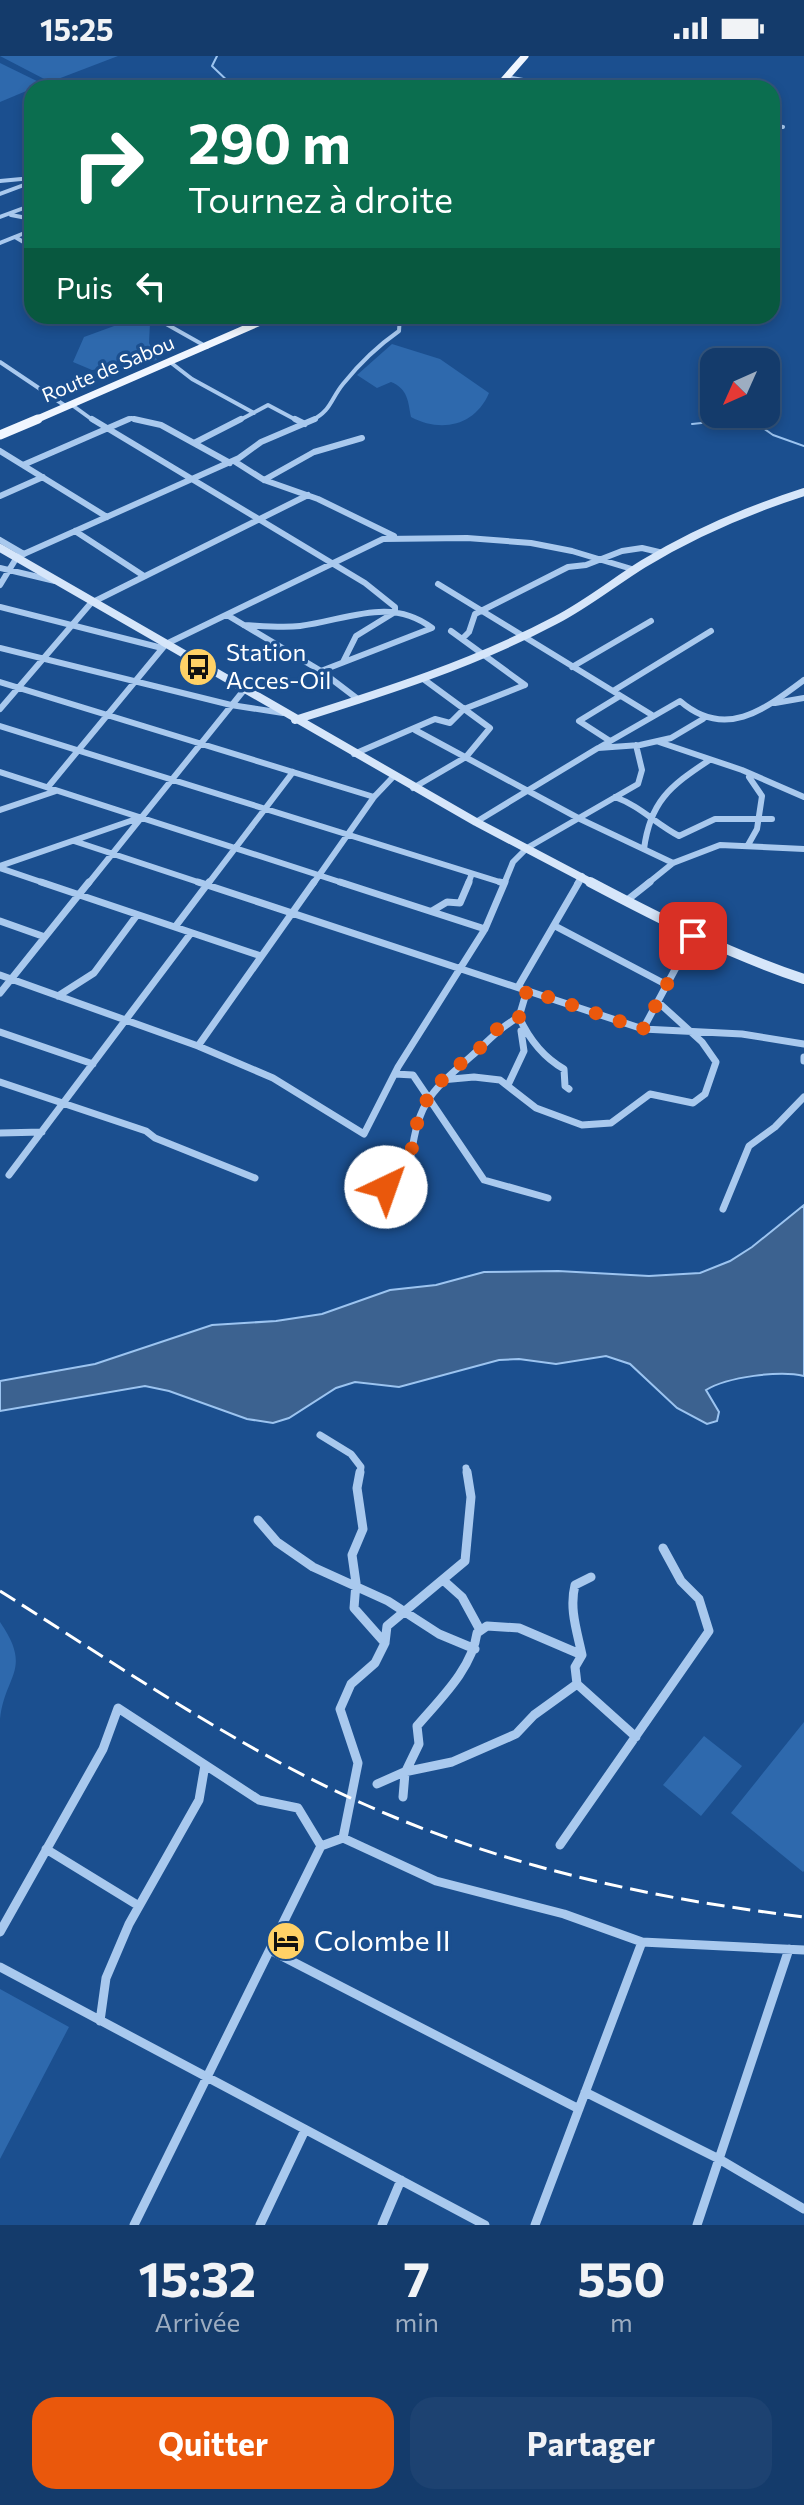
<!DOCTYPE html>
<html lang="fr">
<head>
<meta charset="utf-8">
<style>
  :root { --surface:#143b6b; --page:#1d4271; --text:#f1f3f6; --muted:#9dadc1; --line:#33557e; --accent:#ea580c }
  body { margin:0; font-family:Commissioner,sans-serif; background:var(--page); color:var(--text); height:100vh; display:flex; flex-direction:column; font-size:30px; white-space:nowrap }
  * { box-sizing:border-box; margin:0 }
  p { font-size:26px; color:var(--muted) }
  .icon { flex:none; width:44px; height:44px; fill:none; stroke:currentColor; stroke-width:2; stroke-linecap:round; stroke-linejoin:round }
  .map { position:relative; height:2169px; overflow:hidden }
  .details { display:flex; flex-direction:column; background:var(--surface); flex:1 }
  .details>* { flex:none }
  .banner { position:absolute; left:24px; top:24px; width:756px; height:244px; border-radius:24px; box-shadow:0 4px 12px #0003,0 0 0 2px var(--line); background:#0b6e4f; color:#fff; overflow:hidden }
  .needle { width:52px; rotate:225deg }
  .tools { position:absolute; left:700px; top:292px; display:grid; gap:16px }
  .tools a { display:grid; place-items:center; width:80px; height:80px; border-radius:16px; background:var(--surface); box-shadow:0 4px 12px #0003,0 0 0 2px var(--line); font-size:40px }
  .pin { position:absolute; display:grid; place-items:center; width:68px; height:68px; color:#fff; margin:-34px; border-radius:16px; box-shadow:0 4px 12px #0006 }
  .me { position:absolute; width:88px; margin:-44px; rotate:42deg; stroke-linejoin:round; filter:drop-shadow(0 0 6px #0008) }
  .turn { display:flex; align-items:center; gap:28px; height:168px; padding:0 32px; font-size:36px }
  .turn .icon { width:104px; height:104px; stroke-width:2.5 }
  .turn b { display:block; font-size:56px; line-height:68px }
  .then { display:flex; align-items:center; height:76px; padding:0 32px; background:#0003; gap:16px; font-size:30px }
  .eta { display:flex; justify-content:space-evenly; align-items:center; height:136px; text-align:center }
  .eta b { font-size:48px; font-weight:700; line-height:56px }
  .cta { display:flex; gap:16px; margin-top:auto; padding:16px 32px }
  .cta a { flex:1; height:92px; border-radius:24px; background:var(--accent); color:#fff; font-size:32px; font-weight:700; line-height:92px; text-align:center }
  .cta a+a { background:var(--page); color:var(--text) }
  .status { display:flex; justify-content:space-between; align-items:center; height:56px; padding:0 40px; background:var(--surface); direction:ltr }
  .status svg { height:22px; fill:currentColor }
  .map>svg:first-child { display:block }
  .green { fill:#2e69ad }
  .water { fill:#3c6290; stroke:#9cc4f0; stroke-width:2 }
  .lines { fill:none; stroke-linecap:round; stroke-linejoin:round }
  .stream { stroke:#9cc4f0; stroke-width:2 }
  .street-far3 { stroke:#a9c9ee; stroke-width:4 }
  .street-far2 { stroke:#a9c9ee; stroke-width:6 }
  .street-far1 { stroke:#a9c9ee; stroke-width:7 }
  .street { stroke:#a9c9ee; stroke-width:9 }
  .secondary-far1 { stroke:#d6e6fa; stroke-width:8 }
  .secondary { stroke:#d6e6fa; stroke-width:10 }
  .primary-far1 { stroke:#f0f6ff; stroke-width:7 }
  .primary { stroke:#f0f6ff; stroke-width:9 }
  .rail { stroke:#fff; stroke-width:3; stroke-dasharray:18 8; stroke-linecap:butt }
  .route { stroke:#ea580c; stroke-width:14; stroke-dasharray:0 25.2 }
  .labels { text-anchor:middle; stroke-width:7; stroke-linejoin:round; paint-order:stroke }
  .far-street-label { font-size:20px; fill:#fff; stroke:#1b4f8f }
  .poi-label { font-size:24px; fill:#fff; stroke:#1b4f8f; text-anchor:start }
  .near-poi-label { font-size:28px; fill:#fff; stroke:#1b4f8f; text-anchor:start }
</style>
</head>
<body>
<div class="status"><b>15:25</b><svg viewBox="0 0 49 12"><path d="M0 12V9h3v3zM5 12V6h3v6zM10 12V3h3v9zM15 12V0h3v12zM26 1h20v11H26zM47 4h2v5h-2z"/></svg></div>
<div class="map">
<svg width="804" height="2169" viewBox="0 0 804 2169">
  <rect width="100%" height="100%" fill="#1b4f8f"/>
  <path class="green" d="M0 0H118L50 26Z
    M0 7 43 28 0 46Z
    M136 262 150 267 149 287 157 304 92 314 73 306 84 281Z
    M392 288 440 303 489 337C475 370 441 377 411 361 408 345 408 333 391 326L377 332 357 319Z
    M0 1566C33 1614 5 1618 0 1663Z
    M804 1666V1815L803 1816 731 1757Z
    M704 1680 742 1710 701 1760 663 1729Z
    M0 1933 69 1971 0 2103Z"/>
  <path class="water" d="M804 1149V1320C780 1314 727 1321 706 1334L719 1356 717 1365 707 1368 677 1352 630 1308 606 1300 556 1308 519 1303 499 1304 399 1331 355 1326 336 1332 289 1362 273 1367 247 1363 169 1335 145 1330 0 1355V1325L95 1308 212 1269 276 1265 322 1258 390 1234 436 1229 484 1216 558 1215 649 1220 700 1217 730 1205 752 1191Z"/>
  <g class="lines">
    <path class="stream" d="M217 0 212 10 235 32
      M692 368 711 366 731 358 746 360 773 379 804 390"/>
    <path class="street-far3" d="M506 21 568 32
      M772 69 783 71
      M0 125 32 122
      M0 138 32 126
      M11 159 32 163
      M0 161 32 149
      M15 181 32 191
      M0 187 32 174
      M152 260 207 291
      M0 306 67 351
      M170 306 192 323 254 357
      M72 349 94 365
      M125 365 131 362 142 365
      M238 365 268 349 298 365
      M311 365C332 354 330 344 343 328 359 308 379 289 399 275L400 260"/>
    <path class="street-far2" d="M92 363 365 527 395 551V556L356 580 343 606
      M134 363 161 369 230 407
      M295 363 305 368
      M196 386 241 363
      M0 395 107 461
      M234 405 264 424 318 443 394 480
      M23 409 129 363
      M264 424 314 396 362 382
      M0 440 43 421
      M75 475 144 520
      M0 484 24 498
      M0 512 55 525
      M438 528 652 659
      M0 529 17 501 239 402 261 386 315 363
      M0 551 162 592
      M227 559 321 615 359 644
      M244 569C263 570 282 572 300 570 347 564 390 540 432 572L321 615
      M451 575 525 629
      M462 583 469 576 475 558 568 511 586 509 622 495 642 492 663 497
      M0 592 231 649 283 657
      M572 611 651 565
      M0 626 374 741
      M613 635 711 575
      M775 647 804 642
      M0 653 91 547 308 439
      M0 670 503 827
      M415 674 580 763 673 807
      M610 685 579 665 620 640
      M659 686 742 714 804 741
      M600 691 680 645C725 684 764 654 804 624
      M354 698 435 663 450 667 464 653 525 629
      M0 716 346 828
      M48 731 166 588 383 483 467 482 531 487 572 495 635 514
      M413 732 466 701 490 672 422 622
      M615 741C640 750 656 768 679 780L715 763H772
      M0 754 56 735
      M476 766 598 692 640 689 671 682 703 663
      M74 785 204 828
      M748 789 757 773 762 740 749 721
      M644 793C650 746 670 730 708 705
      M0 810 139 762
      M0 812 47 828
      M88 828 244 634
      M208 828 293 716
      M313 828 374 741 393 721
      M468 828 471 820
      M504 828 513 806 527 792 638 728 642 714 636 689
      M577 828 582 820
      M647 828 673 807 720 789 804 793"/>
    <path class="street-far1" d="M41 826 261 900
      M198 826 643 973 742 978 804 988
      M340 826 485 873
      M500 826 503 827
      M626 845 650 826
      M432 855 447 846 460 847 469 826
      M0 865 45 881
      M555 870 667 929
      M175 871 209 826
      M0 919 198 990 273 1022 364 1078 398 1011 485 873 505 826
      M518 931 579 826
      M0 937 89 826
      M58 940 94 917 137 859
      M519 961C529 983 543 1001 564 1013L565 1030 569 1033
      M643 973 693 880
      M0 976 93 1008
      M198 990 314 826
      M804 1001V1005
      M395 1018 413 1019 484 1124 548 1142
      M441 1024 474 1021 500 1024 536 1052 582 1069 611 1067 650 1038 693 1047 705 1038 716 1006 702 986 658 946
      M0 1026 146 1075 155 1082 255 1122
      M508 1029 524 995 521 975
      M0 1077 42 1076
      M9 1119 191 877
      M357 1123 386 1131 409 1114C418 1045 426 1040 476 996 491 982 501 971 519 961L527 934
      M723 1153 749 1090 775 1071 804 1041
      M320 1379 351 1398 361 1411 360 1418
      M466 1412 467 1418"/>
    <path class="street" d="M258 1464 277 1486 313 1511 388 1545 439 1578 475 1593
      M443 1524 462 1541 480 1574
      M385 1587 387 1570 465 1505 471 1441 467 1416
      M577 1628 636 1681
      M377 1728 404 1716 452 1706 516 1678 534 1659 577 1628 575 1611 582 1599C577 1575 569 1553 575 1529L591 1521
      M403 1741 405 1717 419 1688 417 1670C440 1643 472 1613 477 1577L487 1570 519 1572 582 1599
      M343 1782 358 1707 340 1653 351 1628 375 1607 385 1587 354 1552 356 1527 352 1499 363 1473 357 1432 360 1416
      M560 1789 709 1575 699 1543 681 1525 663 1492
      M46 1793 139 1850
      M0 1876 103 1693 118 1652 259 1744 298 1752 321 1790
      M270 1894 579 2053
      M0 1911 485 2169
      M100 1965 106 1922 129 1868 199 1744 205 1709
      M585 2036 719 2103 804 2153
      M134 2169 321 1790 343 1782 436 1825 564 1858 642 1886 804 1894
      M260 2169 305 2074
      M382 2169 401 2124
      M535 2169 642 1886
      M697 2169 789 1893"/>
    <path class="secondary-far1" d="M0 492 476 766 594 828
      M295 664C384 636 473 608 556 564 587 548 614 526 643 508 694 477 748 454 804 436"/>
    <path class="secondary" d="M590 826C660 863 729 898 804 923"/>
    <path class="primary-far1" d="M497 32 525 0
      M33 365 274 260"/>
    <path class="primary" d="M0 379 38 363"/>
    <path class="rail" d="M0 1535C119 1610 237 1692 366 1749 505 1811 653 1843 804 1861"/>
  </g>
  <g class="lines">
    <path class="route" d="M386 1131 409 1114C416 1052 425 1033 476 996 482 991 486 983 492 977 499 971 510 966 519 961L527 934 643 973 693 880"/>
  </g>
  <defs>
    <g id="bus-disc" transform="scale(2)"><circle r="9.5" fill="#ffd166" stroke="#1b4f8f"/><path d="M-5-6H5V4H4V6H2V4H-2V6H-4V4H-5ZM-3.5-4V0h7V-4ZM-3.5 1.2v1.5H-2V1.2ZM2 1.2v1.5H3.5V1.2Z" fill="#111"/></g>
    <g id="hotel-disc" transform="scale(2)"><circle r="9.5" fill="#ffd166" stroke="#1b4f8f"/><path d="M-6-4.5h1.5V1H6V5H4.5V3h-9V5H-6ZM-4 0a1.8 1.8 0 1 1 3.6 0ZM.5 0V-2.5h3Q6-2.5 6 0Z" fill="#111"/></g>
  </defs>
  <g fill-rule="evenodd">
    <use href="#bus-disc" x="198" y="611"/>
    <use href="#hotel-disc" x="286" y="1885"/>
  </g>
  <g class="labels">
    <g class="far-street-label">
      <text transform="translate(108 313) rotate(-23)" y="7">Route de Sabou</text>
    </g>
    <g class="poi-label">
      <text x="226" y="605">Station<tspan x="226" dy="28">Acces-Oil</tspan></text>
    </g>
    <g class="near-poi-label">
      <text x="314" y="1895">Colombe II</text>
    </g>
  </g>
</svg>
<div class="tools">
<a><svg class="needle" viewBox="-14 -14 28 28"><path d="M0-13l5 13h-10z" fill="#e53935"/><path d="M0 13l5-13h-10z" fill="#9dadc1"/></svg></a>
</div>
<div class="pin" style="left:693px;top:880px;background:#d93025"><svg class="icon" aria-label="arrive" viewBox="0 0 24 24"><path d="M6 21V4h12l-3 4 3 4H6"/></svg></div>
<svg class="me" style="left:386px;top:1131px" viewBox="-20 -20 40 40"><circle r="19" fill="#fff"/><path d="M0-13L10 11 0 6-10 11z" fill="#ea580c"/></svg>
<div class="banner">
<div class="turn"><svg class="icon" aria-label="right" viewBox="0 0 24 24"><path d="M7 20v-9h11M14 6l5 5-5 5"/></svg><div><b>290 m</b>Tournez à droite</div></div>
<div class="then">Puis<svg class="icon" aria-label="left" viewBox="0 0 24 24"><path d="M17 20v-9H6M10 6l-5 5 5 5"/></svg></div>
</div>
</div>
<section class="details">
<div class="eta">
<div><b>15:32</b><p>Arrivée</p></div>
<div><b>7</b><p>min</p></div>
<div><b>550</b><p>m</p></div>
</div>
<div class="cta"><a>Quitter</a><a>Partager</a></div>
</section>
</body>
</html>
